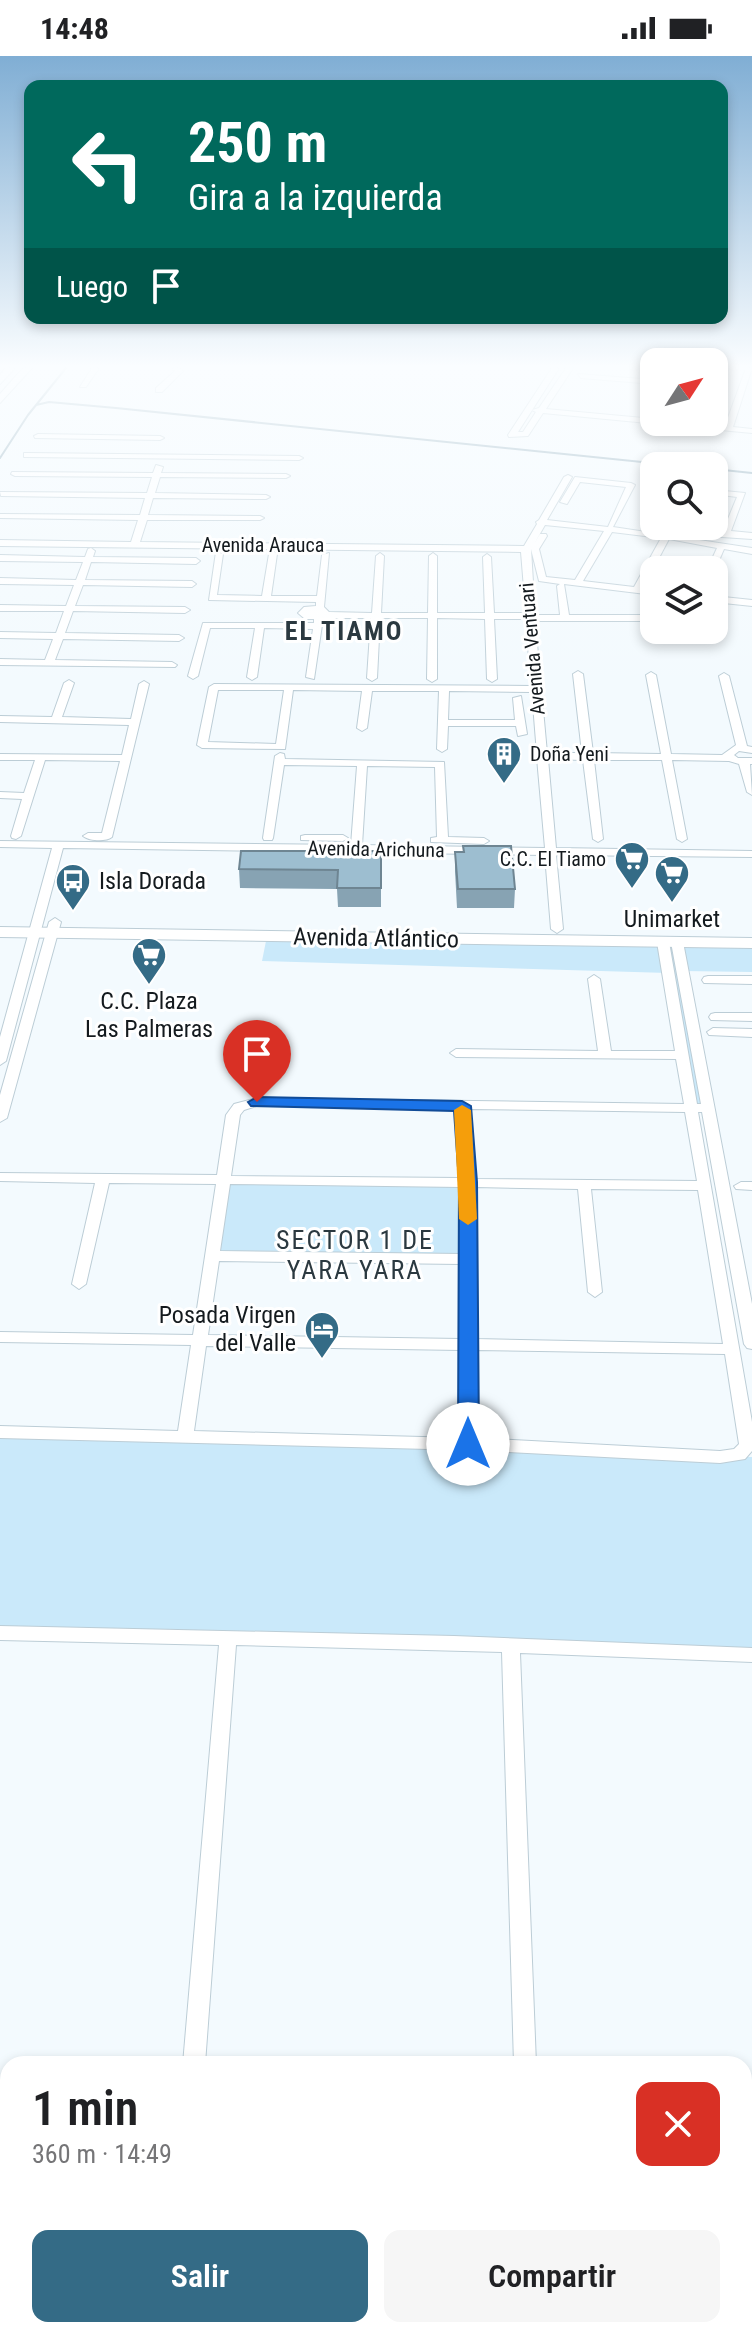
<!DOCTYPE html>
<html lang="es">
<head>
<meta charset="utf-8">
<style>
  :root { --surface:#fff; --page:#f6f6f6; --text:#202124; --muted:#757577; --accent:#346b86 }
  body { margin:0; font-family:"Roboto Condensed",sans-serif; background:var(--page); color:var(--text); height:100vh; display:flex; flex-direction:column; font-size:30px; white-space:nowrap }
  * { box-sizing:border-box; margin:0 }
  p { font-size:26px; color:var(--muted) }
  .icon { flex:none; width:44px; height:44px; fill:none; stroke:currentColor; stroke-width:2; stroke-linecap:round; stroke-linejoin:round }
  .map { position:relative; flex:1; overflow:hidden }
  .drawer { position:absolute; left:0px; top:2000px; width:752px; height:282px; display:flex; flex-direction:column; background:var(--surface); border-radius:24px 24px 0 0; box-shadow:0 4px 12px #0003 }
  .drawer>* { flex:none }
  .top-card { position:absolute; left:24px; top:24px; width:704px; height:244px; border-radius:16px; box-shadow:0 4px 12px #0003; background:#00695c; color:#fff; overflow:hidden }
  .needle { width:52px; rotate:54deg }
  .tools { position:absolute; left:640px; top:292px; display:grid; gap:16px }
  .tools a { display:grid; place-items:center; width:88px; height:88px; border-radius:16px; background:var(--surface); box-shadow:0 4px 12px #0003; font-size:40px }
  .pin { position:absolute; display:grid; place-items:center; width:68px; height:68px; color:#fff; margin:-82px -34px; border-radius:50% 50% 50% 0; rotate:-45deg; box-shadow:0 0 8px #0007 }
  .pin .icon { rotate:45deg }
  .me { position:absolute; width:88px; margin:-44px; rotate:0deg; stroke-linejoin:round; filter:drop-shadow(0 0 6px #0008) }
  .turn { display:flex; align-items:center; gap:28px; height:168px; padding:0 32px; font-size:36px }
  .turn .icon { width:104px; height:104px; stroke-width:2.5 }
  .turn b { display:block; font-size:56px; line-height:68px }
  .then { display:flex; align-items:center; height:76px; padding:0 32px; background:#0003; gap:16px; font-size:30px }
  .round { display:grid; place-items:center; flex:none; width:84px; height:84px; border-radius:16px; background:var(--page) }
  .summary { display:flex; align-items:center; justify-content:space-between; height:136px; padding:0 32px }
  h1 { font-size:48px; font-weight:600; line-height:60px }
  .primary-button { display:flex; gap:16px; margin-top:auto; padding:16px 32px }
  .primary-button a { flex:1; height:92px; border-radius:16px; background:var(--accent); color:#fff; font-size:32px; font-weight:600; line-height:92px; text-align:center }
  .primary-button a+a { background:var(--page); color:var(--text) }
  .status { display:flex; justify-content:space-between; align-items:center; height:56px; padding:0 40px; background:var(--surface); direction:ltr }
  .status svg { height:22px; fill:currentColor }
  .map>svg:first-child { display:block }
  .green { fill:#cae9fa }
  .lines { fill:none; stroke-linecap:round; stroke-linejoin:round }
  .stream { stroke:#84a4b5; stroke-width:2 }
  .minor-casing { stroke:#bccdd6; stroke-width:2 }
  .tertiary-casing { stroke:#bccdd6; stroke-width:2 }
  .secondary-casing { stroke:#bccdd6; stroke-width:2 }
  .minor { fill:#fff; fill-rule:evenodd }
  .tertiary { fill:#fff; fill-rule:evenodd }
  .secondary { fill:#fff; fill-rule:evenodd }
  .wall { fill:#87a3b3 }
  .building { fill:#9dbed0; stroke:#6e8592; stroke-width:2 }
  .route { fill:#1a73e8; stroke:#114b97; stroke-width:2 }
  .slow { fill:#f59e0b }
  .labels { text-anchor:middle; stroke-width:6; stroke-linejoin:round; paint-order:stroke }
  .far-street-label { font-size:20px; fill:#141a1e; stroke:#fff }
  .far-poi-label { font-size:20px; fill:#141a1e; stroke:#fff; text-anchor:start }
  .poi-label { font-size:24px; fill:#141a1e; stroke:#fff }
  .street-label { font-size:24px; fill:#141a1e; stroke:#fff }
  .far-district-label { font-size:26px; font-weight:bold; letter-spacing:2px; fill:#2b3940; stroke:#fff }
  .neighbourhood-label { font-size:26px; letter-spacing:2px; fill:#2b3940; stroke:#fff }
</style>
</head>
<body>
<div class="status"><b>14:48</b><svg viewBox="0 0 49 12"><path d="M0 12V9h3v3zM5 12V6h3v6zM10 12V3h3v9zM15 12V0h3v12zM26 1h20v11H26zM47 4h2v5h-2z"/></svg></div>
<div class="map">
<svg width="752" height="2281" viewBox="0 0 752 2281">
  <rect width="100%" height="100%" fill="#f3fafe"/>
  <path class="green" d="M267 880 752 887V916L683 915 709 1052 691 1051 668 917 262 905Z
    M222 1122 468 1126 469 1203 211 1200Z
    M0 1376 752 1401V1599L0 1577Z"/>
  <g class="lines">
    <path class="stream" d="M36 349 49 346 116 352 681 410
      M0 402 28 359 66 312
      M714 413 752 417"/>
    <g class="minor-casing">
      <path id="minor" d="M92 312H99L86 331H80Z
        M172 312H180L183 315 162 336H156V332L175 315Z
        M552 312H559L518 376H523L536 356 532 354 539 352 566 312H573L546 353 654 363V366L725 370 746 312H752L733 371 752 373V377L543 357 528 380 509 381 508 379Z
        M578 318 654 324V328L581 322Z
        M38 378 160 380 164 382 160 384 35 382 34 380Z
        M27 397 299 400 303 402 299 404 24 401V397Z
        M156 409 163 411 161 417 286 418 290 420 286 422 160 421 155 437 266 439 270 441 266 443 153 442 148 459 260 460 264 462 260 464H147L140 486 524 490 537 468 536 466 539 464 564 421 568 419 572 421 547 464 608 471 626 431 580 426 567 448 560 446 575 421 631 427 635 429 613 471 752 492V498L724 493 714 516V514H707L717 492 669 483 643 532 654 533V539L564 528 569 559H654V565H535L547 697H582L573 618 578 615 583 618 593 697 661 698 646 619 651 616 656 619 671 698 722 699 736 689 719 620 724 617 729 620 747 690 752 691V697L739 695 734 699 738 702H752V708H750L752 739 747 736 739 708 729 705 672 704 687 783 682 786 677 783 662 704H594L603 783 598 786 593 783 583 704 548 703 556 792 752 795V801L556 799 563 873 557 877 551 873 545 799 63 792 6 1005 0 1009V981L52 792 0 791V785L351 789 357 710 284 709 273 782 272 784H264L263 782 275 700 280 697 284 698 285 703 444 706 448 781 484 782 489 785 484 788 431 786V782L437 781 435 711 367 710 362 789 545 792 537 702 535 700 537 698 532 636 449 635 448 664H515L513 642 521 640 527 678 518 680 516 670H448L447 693 442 696 437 693 439 635H372L367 672 362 675 357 672 362 635 293 634 285 693 202 692 197 689 209 631 214 628 532 630 525 563H494L497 623 492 626 487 623 485 563 437 562V623L432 626 427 623 428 562H380L377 622 372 625 367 622 371 562H323L314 623 306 621 313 573 264 572 257 621 252 624 247 621 255 572H210L198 620 193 623 188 620 203 567H314V563H305L298 557 304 551 316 550V546L209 544 216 496 223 498 217 539 262 540 269 498 273 495 277 498 271 540H317L322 499 329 497 324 551 329 556 372 557 376 500 380 497 384 500 381 557H428L429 500 433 497 437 500V557H485L483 501 487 498 491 501 494 557H526L521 496 0 490V484L131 486 138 464 0 462V458L140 459 145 442 1 440 0 436 147 437 152 421 15 420 11 418 12 416 153 417ZM545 469 604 475 575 524 546 521 539 493 547 480 546 478H540L534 488ZM612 476 661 482 634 531 583 525ZM531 493 539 525 560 528 557 530 560 559H535ZM218 634H284L276 688 208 686Z
        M714 434 745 437 731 475 752 477V483L662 477V473L665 472 723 475 737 441 714 438Z
        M91 492 95 495 93 501 196 502 200 505 196 508 91 506 85 524 192 525 196 528 192 531 83 529 75 550 185 551 190 554 185 557 73 555 65 577 179 579 184 582 179 585 63 583 55 604 172 606 177 609 175 611 0 609V603L45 604 53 583 0 582V576L56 577 64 555H0V549L66 550 74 529 0 528V522L76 524 83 506 0 505V499L85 501 88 493Z
        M714 540 752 544V550L714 546Z
        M69 624 74 627 62 661 131 663 139 628 144 625 149 628 112 781C106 786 89 785 83 780L88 777H102L120 705 45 704 21 780 16 783 12 782 11 780 22 743 0 742V736L24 737 35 704H0V698L122 699 129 669 0 666V660L52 661 64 627Z
        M305 779H343L348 782 343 785 301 784V780Z
        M55 862 61 866 7 1062 0 1066V1039L49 866Z
        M663 882 669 886 697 1048H701L671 886 677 882 683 886 752 1248V1293L747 1292 744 1288 702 1056H698L752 1366V1395L745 1403 720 1407 468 1394 0 1382V1370L178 1375 191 1289 0 1286V1276L193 1279 216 1128 109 1127 86 1228 79 1233 72 1228 95 1127 0 1125V1117L217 1119 226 1059 234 1048 257 1042 684 1048 676 1003 456 1001 450 997 456 993 598 995 588 923 594 919 600 923 611 995H675L657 886ZM257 1050 456 1053 461 1122 231 1120 240 1059 244 1054ZM469 1053 685 1056 697 1125 475 1123ZM230 1128 461 1131V1198L220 1195ZM475 1131 578 1133 588 1236 595 1241 602 1236 591 1133 698 1134 723 1288 476 1283ZM219 1205 461 1208 460 1283 208 1279ZM206 1290 460 1294V1382L194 1375ZM476 1294 725 1298 739 1388 734 1393 720 1395 476 1382Z
        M708 920H752V928L704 927 702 924 704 921Z
        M715 957H752V965L711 964 709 961 711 958Z
        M713 972 752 973V981L709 979 707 976Z
        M741 1126H752V1134L736 1133 734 1130Z
        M0 1570 454 1580 752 1592V1606L520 1597 536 2008H514L502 1596 236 1589 205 2008H183L219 1589 0 1584Z
        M150 2274H174V2281H150Z
        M526 2274H550V2281H526Z"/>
    </g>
    <g class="tertiary-casing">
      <path id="tertiary" d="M6 312H15L0 328V319Z
        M23 312H32L0 347V338Z"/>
    </g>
    <g class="secondary-casing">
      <path id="secondary" d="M0 871 752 882V892L0 881Z"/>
    </g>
    <use href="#minor" class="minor"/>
    <use href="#tertiary" class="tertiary"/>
    <use href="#secondary" class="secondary"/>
  </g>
  <path class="wall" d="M381 795V851H338L337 833 240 832 239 813Z
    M455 796H463L515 833 514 852H457L455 815Z"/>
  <path class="building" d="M463 790H511L515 833H458L455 796H464Z
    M241 795H381V832H337L338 814 239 813Z"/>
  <linearGradient id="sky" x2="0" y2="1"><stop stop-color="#80aed4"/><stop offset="0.49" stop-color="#fafdff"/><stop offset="1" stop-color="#fafdff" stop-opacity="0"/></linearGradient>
  <rect width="752" height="632" fill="url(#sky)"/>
  <path class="route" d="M257 1041 462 1045 471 1050 477 1126 479 1388 476 1393H461L458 1388 459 1126 454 1055 251 1050 248 1046Z"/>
  <path class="slow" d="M462 1049 471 1054 477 1163 468 1169 459 1163 454 1054Z"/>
  <defs>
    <g id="building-pin" transform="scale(1.8)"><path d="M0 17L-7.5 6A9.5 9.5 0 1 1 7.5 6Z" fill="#346b86" stroke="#fff"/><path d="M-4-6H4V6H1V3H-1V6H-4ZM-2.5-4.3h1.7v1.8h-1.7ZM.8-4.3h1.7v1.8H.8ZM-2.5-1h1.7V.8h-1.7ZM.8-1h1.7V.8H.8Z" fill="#fff"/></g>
    <g id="supermarket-pin" transform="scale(1.8)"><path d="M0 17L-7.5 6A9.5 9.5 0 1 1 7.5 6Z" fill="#346b86" stroke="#fff"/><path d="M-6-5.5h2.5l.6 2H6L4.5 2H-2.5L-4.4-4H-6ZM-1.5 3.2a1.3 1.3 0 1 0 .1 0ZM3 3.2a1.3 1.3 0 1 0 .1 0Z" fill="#fff"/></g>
    <g id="bus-pin" transform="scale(1.8)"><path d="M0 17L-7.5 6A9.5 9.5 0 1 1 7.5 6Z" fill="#346b86" stroke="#fff"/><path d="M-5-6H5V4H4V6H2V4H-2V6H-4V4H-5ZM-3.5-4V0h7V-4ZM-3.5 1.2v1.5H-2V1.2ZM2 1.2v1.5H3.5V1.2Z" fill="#fff"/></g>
    <g id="hotel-pin" transform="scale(1.8)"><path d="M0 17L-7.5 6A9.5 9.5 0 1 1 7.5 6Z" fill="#346b86" stroke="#fff"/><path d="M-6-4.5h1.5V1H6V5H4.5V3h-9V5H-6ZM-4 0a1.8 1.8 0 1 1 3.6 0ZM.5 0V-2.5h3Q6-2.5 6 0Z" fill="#fff"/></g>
  </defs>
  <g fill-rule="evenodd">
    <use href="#building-pin" x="504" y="698"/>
    <use href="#supermarket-pin" x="632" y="803"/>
    <use href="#supermarket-pin" x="672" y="817"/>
    <use href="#bus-pin" x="73" y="825"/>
    <use href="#supermarket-pin" x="149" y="899"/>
    <use href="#hotel-pin" x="322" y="1273"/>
  </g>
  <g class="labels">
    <g class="far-street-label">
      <text x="263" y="496">Avenida Arauca</text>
      <text transform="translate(532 593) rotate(-95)" y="7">Avenida Ventuari</text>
      <text transform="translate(376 793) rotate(1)" y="7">Avenida Arichuna</text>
    </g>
    <g class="far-poi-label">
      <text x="530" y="705">Doña Yeni</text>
      <text x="606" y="810" text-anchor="end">C.C. El Tiamo</text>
    </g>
    <g class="poi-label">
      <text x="99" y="833" text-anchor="start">Isla Dorada</text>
      <text x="672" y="871">Unimarket</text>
      <text x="149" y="953">C.C. Plaza<tspan x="149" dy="28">Las Palmeras</tspan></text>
      <text x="296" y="1267" text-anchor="end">Posada Virgen<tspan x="296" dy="28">del Valle</tspan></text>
    </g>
    <g class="street-label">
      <text transform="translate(376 882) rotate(1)" y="8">Avenida Atlántico</text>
    </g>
    <g class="far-district-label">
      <text x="344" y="584">EL TIAMO</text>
    </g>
    <g class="neighbourhood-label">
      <text x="355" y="1193">SECTOR 1 DE<tspan x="355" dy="30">YARA YARA</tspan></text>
    </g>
  </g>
</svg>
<div class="tools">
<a><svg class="needle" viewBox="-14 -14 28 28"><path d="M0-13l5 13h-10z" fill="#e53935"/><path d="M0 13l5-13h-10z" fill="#757577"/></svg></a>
<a><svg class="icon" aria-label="search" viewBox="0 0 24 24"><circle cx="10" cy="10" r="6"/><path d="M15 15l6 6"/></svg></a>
<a><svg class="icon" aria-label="layers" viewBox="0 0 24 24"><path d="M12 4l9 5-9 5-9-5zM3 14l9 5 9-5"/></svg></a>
</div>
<div class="pin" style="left:257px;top:1046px;background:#d93025"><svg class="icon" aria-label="arrive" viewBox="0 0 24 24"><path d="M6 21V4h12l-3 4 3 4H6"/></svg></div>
<svg class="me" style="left:468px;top:1388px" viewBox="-20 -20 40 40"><circle r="19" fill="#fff"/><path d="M0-13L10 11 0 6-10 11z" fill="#1a73e8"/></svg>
<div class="top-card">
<div class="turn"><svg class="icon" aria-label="left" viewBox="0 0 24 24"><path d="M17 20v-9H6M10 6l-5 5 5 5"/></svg><div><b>250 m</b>Gira a la izquierda</div></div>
<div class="then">Luego<svg class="icon" aria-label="arrive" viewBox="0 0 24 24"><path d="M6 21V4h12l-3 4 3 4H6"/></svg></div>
</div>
<section class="drawer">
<div class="summary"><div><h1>1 min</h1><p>360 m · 14:49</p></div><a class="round" style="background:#d93025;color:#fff"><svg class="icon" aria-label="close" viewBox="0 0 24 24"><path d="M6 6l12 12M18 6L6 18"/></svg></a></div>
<div class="primary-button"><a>Salir</a><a>Compartir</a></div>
</section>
</div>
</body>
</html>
